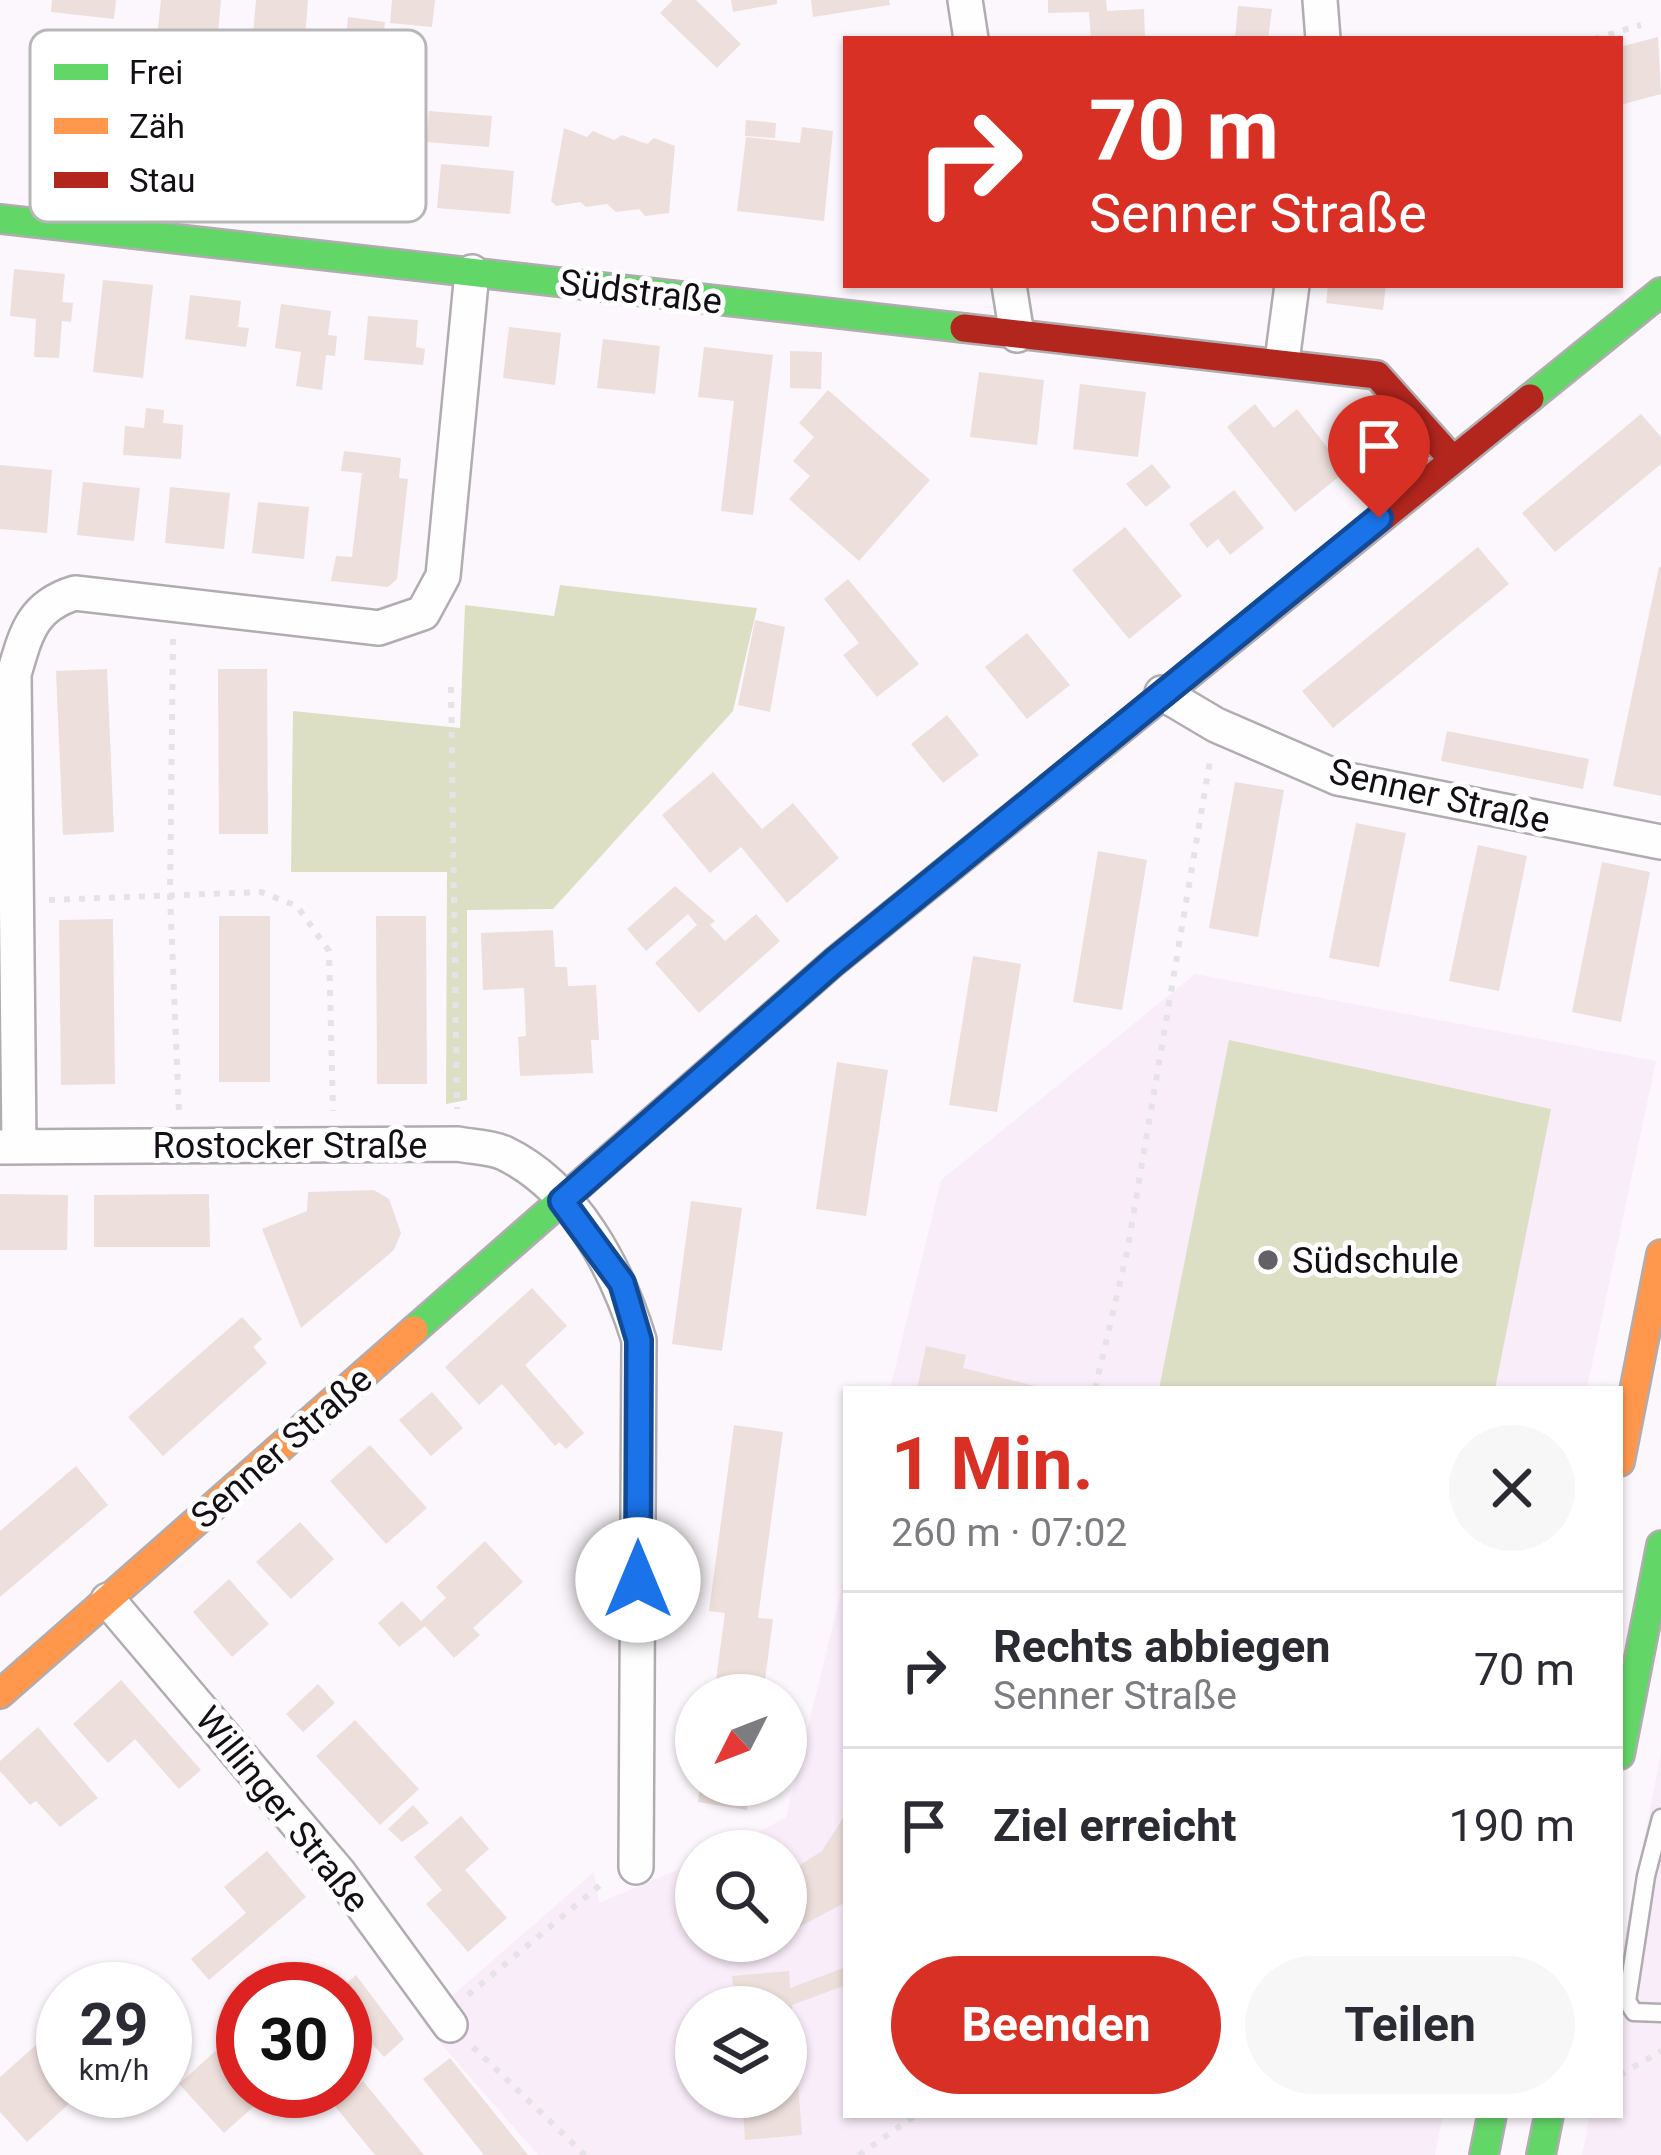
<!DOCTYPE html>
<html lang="de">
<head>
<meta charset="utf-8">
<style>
  :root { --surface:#fff; --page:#f7f7f7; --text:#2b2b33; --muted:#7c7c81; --line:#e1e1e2; --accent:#d93025 }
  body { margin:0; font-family:Roboto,sans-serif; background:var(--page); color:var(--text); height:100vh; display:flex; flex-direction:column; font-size:45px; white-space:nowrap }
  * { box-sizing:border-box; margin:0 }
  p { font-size:39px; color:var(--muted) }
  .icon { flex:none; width:66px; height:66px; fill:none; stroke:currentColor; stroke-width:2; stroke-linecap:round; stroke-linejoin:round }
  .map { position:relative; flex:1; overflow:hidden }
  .panel { position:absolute; left:843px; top:1386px; width:780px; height:732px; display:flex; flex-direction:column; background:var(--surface); border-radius:0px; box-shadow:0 3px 9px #0004 }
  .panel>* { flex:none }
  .guide { position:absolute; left:843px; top:36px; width:780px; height:252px; border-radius:0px; box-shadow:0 3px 9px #0004; background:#d93025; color:#fff; overflow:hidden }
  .needle { width:78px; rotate:228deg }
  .controls { position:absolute; left:675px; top:1674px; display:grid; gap:24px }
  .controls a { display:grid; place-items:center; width:132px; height:132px; border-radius:50%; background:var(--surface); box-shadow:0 3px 9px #0004; font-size:60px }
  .speed { position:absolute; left:36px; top:1962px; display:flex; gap:24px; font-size:60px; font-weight:700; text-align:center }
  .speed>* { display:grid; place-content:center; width:156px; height:156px; border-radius:50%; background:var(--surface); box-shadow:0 3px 9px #0004; line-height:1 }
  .speed small { font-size:30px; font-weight:400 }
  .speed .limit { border:18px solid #d22; background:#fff; color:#111 }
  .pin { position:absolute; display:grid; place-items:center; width:102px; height:102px; color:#fff; margin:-123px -51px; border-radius:50% 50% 50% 0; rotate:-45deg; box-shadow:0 0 12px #0007 }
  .pin .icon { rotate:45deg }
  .me { position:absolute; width:132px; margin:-66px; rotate:0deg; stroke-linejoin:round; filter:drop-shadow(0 0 9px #0008) }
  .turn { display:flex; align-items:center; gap:42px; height:252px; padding:0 48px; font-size:54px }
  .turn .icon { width:156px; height:156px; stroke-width:2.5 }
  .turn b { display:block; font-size:84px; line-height:102px }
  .round { display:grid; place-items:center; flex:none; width:126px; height:126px; border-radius:63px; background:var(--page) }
  .headline { display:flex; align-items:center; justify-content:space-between; height:204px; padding:0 48px }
  h1 { font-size:72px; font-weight:700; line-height:90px; color:var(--accent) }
  .button { display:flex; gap:24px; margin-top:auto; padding:24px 48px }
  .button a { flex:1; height:138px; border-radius:72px; background:var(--accent); color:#fff; font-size:48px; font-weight:700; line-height:138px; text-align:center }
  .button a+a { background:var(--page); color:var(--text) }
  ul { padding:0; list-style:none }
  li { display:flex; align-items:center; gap:36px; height:156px; padding:0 48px; border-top:3px solid var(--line) }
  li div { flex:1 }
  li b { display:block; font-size:45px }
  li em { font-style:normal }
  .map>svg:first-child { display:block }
  .built { fill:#faedfa; fill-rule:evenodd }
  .green { fill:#dddfc5 }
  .building { fill:#eddfdc }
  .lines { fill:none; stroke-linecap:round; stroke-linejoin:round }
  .lane-casing { stroke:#b0acb0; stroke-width:21 }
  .street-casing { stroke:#b0acb0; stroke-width:38 }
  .fast-casing { stroke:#b0acb0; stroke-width:32 }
  .slow-casing { stroke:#b0acb0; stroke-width:32 }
  .jam-casing { stroke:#b0acb0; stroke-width:32 }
  .path { stroke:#e5e3e5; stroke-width:6; stroke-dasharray:6 9; stroke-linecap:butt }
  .lane { stroke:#fffeff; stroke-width:16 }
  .street { stroke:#fffeff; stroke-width:33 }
  .fast { stroke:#63d668; stroke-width:27 }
  .slow { stroke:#ff974d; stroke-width:27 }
  .jam { stroke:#b3261e; stroke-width:27 }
  .route-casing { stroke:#114b97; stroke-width:30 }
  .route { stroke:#1a73e8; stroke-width:21 }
  .poi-dot { fill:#656065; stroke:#fff; stroke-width:4.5 }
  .labels { text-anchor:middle; stroke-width:10; stroke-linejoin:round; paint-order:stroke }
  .street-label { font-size:36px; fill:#130f14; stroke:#fff }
  .poi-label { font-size:36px; fill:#130f14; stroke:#fff; text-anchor:start }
  .key { fill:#fff; stroke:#b8b7b8; stroke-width:3 }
  .key-label { font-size:33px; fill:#130f14 }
</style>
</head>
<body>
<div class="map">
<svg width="1661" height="2155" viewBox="0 0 1661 2155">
  <rect width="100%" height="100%" fill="#fcf7fc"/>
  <path class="built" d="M1195 974 1656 1061 1587 1389H890L941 1180Z
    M846 1571V2115H1443L1435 2155H538L422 2022 594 1872 599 1903 696 1862V1941H786V1851H723L786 1817ZM696 2007H786V2097H696Z
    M1661 1753V2155H1582L1590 2115H1620V1961Z"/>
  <path class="green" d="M560 585 757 608 733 711 553 909 467 910V1100L446 1104 447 872H291L293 711 460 728 465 605 554 616Z
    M1229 1040 1551 1109 1495 1389H1159Z"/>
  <path class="building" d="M52 0H116L114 19 51 12Z
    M161 0H221L217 43 157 38Z
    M256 0H308L305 38 253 33Z
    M392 0H435L432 27 390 23Z
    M673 0H696L741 44 717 68 660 13Z
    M731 0H777V4L733 12Z
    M811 0H889L890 5 813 17Z
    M1048 0H1106L1107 11 1144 9 1145 39H1091L1089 12 1048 13Z
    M1238 6 1272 9 1268 39H1235Z
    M348 17 385 22 370 151 403 155 396 209 331 201Z
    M1658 37 1661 94 1620 105V47Z
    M429 111 492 116 489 147 426 142Z
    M746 120 776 123 775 138 745 136Z
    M802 127 833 131 824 221 737 211 746 137 800 143Z
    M564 128 587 137 593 131 614 140 622 135 647 144 654 138 675 146 669 213 645 216 639 209 616 212 607 204 586 207 580 202 556 206 551 201Z
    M441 164 514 171 510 214 437 208Z
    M14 269 65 274 62 302 73 303 71 322 62 321 59 358 34 357 36 319 10 316Z
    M103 280 153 285 143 378 93 372Z
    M1328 285H1386L1383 310 1326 303Z
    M190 295 241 301 238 327 249 328 246 347 185 339Z
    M281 304 331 311 328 335 337 336 335 356 326 355 322 390 296 386 301 352 275 348Z
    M368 316 418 320 416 347 425 349 423 365 364 360Z
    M509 327 561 333 555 385 503 378Z
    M603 339 660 346 655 394 597 388Z
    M704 347 773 355 753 515 721 511 734 401 698 397Z
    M790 351 822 352 821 389 790 388Z
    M979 372 1044 380 1037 445 970 437Z
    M1080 384 1146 392 1138 457 1073 449Z
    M828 390 930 480 859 561 789 499 810 476 793 461 814 437 799 423Z
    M1255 404 1274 428 1297 409 1346 471 1295 512 1227 427Z
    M146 408 164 410 163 423 183 425 181 459 123 455 125 426 144 428Z
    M1641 414 1661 437V464L1555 552 1522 513Z
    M344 451 401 458 399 478 408 479 397 579 388 587 331 581 336 556 352 557 362 473 341 471Z
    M1152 464 1171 487 1146 507 1126 484Z
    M0 465 52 470 47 533 0 529Z
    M83 482 140 488 134 541 77 535Z
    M170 487 230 493 224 549 165 543Z
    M1234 490 1264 528 1230 555 1218 539 1207 548 1189 524Z
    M258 502 309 507 304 559 252 553Z
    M1125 527 1182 596 1129 639 1072 570Z
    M1478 547 1509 584 1333 728 1302 691Z
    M1659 567H1661V796L1613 786Z
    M848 579 919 664 877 697 843 655 859 643 824 599Z
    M755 620 785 627 770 712 738 705Z
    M1027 633 1070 685 1027 719 985 667Z
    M107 669 114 832 63 835 56 671Z
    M218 669H267L268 834H219Z
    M947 715 979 755 943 783 911 744Z
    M1447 731 1589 759 1583 789 1441 761Z
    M713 772 762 829 793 803 839 858 787 903 741 847 710 873 662 815Z
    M1235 782 1284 790 1258 937 1209 928Z
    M1356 823 1406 833 1379 967 1329 958Z
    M1478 845 1527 856 1499 991 1449 981Z
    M1098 851 1147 860 1122 1010 1073 1002Z
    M1602 862 1650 872 1621 1022 1572 1012Z
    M675 886 715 921 710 925 725 941 756 914 780 941 699 1013 655 963 697 925 688 914 646 951 627 929Z
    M219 916H270V1082H219Z
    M376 916H426L427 1084H377Z
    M113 919 115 1084 61 1085 59 920Z
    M553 930 555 967H567L568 986 596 985 599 1040H591L593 1073 520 1076 518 1037 526 1036 524 988 483 990 481 933Z
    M973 956 1021 964 997 1112 949 1105Z
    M837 1062 888 1070 866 1216 816 1209Z
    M374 1190 389 1199 401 1233 394 1250 301 1328 262 1229 307 1211 308 1192Z
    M0 1194 68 1195 67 1250H0Z
    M209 1194 210 1247H94V1195Z
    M691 1201 742 1208 722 1351 672 1344Z
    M532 1288 567 1326 525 1365 584 1433 566 1449 559 1442 555 1446 502 1384 479 1405 445 1367Z
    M242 1317 262 1339 253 1347 267 1363 163 1456 128 1417Z
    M926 1346 966 1355 963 1368 1047 1389H917Z
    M432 1392 463 1428 431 1456 399 1420Z
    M734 1425 783 1432 758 1618 773 1619 763 1695H714L725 1613 709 1611Z
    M370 1445 427 1508 386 1544 330 1481Z
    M76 1466 108 1505 0 1597V1531Z
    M300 1522 334 1559 291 1599 256 1562Z
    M485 1541 523 1582 473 1628 480 1635 454 1658 425 1626 399 1647 378 1623 402 1601 421 1621 446 1598 436 1587Z
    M229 1579 269 1624 232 1657 193 1612Z
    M121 1680 201 1770 179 1789 135 1739 108 1763 73 1724Z
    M318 1684 335 1703 303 1732 286 1714Z
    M355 1720 419 1789 380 1825 316 1756Z
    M38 1727 98 1798 60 1827 36 1801 30 1805 0 1771V1761Z
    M700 1785H751L747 1810 698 1802Z
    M413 1805 429 1823 402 1842 388 1829Z
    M846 1813V1902L786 1934V1874L822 1851Z
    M461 1816 489 1849 465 1870 507 1918 468 1952 426 1904 442 1890 414 1857Z
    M267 1851 306 1897 209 1980 191 1959 246 1913 224 1887Z
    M846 1967V1985L792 2005 802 2135 745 2140 742 2097H786V2007H735L732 1976 789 1971 790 1988Z
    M306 1969 324 1989H284Z
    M356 1975 404 2039 384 2057 350 2019 345 2024 341 1989Z
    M243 2026V2091H271L224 2133 179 2084Z
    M44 2038 63 2059V2091H83L27 2142 0 2112V2077Z
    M450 2058 528 2155H484L423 2079Z
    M363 2081 424 2155H375L334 2105Z"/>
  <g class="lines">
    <g class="lane-casing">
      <path id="lane" d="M1661 1818 1646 1876 1627 2001 1634 2012 1661 2013"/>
    </g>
    <g class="street-casing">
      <path id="street" d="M965 0 971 39
        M1320 0 1323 39
        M1009 285 1017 335
        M1282 361 1292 285
        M1162 693 1216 725 1338 778 1661 842
        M19 1146 14 674C26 633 32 606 75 593L379 628 423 613 443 576 472 272
        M2 1147 458 1144C472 1147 491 1147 504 1153 575 1187 617 1269 639 1340L636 1867
        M108 1600 339 1873 450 2025"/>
    </g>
    <g class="fast-casing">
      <path id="fast" d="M0 219 964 328
        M1530 398 1661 292
        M414 1330 834 962 1050 787
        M1620 1755 1661 1545
        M1484 2155 1492 2115
        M1541 2155 1549 2115"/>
    </g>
    <g class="slow-casing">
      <path id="slow" d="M1620 1462 1661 1254
        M0 1694 414 1330"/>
    </g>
    <g class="jam-casing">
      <path id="jam" d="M964 328 1377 375 1452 459
        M1050 787 1530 398"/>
    </g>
    <path class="path" d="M1594 39 1641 25
      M173 639 170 895 179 1112
      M451 687 457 1109
      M49 900 261 892 297 906 329 951 333 1111
      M1095 1389 1127 1252 1210 761
      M468 1995 605 1881
      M473 2047 585 2155
      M1620 2075 1661 2051
      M859 2155 916 2115"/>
    <use href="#lane" class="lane"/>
    <use href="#street" class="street"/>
    <use href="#fast" class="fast"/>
    <use href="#slow" class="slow"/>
    <use href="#jam" class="jam"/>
  </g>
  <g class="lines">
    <g class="route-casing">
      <path id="route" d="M638 1580 639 1340 622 1283 562 1201 834 962 1379 518"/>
    </g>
    <use href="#route" class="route"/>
  </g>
  <circle class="poi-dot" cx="1268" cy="1260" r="12"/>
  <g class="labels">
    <g class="street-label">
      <text transform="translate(641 291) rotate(7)" y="13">Südstraße</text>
      <text transform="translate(1440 795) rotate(13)" y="13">Senner Straße</text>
      <text x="290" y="1158">Rostocker Straße</text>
      <text transform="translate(281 1447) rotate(-41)" y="13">Senner Straße</text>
      <text transform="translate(283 1809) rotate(51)" y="13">Willinger Straße</text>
    </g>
    <g class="poi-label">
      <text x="1292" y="1273">Südschule</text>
    </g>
  </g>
  <rect x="30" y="30" width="396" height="192" rx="18" class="key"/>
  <rect x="54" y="64" width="54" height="16" fill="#63d668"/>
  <rect x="54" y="118" width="54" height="16" fill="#ff974d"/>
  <rect x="54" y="172" width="54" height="16" fill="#b3261e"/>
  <g class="key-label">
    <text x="129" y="84">Frei</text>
    <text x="129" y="138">Zäh</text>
    <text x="129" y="192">Stau</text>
  </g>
</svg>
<div class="controls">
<a><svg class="needle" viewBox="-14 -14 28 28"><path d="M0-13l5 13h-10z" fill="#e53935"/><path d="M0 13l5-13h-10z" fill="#7c7c81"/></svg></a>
<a><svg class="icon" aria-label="search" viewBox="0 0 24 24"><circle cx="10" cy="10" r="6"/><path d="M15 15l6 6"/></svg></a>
<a><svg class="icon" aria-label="layers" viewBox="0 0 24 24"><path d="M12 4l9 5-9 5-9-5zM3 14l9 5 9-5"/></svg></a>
</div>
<div class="speed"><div>29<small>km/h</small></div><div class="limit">30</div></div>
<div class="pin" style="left:1379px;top:518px;background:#d93025"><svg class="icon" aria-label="arrive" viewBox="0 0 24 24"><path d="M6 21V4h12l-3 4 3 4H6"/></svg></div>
<svg class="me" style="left:638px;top:1580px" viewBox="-20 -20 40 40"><circle r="19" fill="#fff"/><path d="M0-13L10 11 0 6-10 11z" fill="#1a73e8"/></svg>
<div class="guide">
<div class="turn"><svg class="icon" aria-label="right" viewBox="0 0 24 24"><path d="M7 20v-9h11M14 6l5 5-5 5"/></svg><div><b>70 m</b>Senner Straße</div></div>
</div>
<section class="panel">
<div class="headline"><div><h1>1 Min.</h1><p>260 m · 07:02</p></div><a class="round"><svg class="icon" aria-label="close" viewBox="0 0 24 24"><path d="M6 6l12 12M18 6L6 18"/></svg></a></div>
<ul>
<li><svg class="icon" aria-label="right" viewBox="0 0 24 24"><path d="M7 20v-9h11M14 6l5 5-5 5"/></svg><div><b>Rechts abbiegen</b><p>Senner Straße</p></div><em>70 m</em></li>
<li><svg class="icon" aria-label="arrive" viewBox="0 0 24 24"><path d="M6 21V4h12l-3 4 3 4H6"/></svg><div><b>Ziel erreicht</b></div><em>190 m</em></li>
</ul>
<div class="button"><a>Beenden</a><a>Teilen</a></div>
</section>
</div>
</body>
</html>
